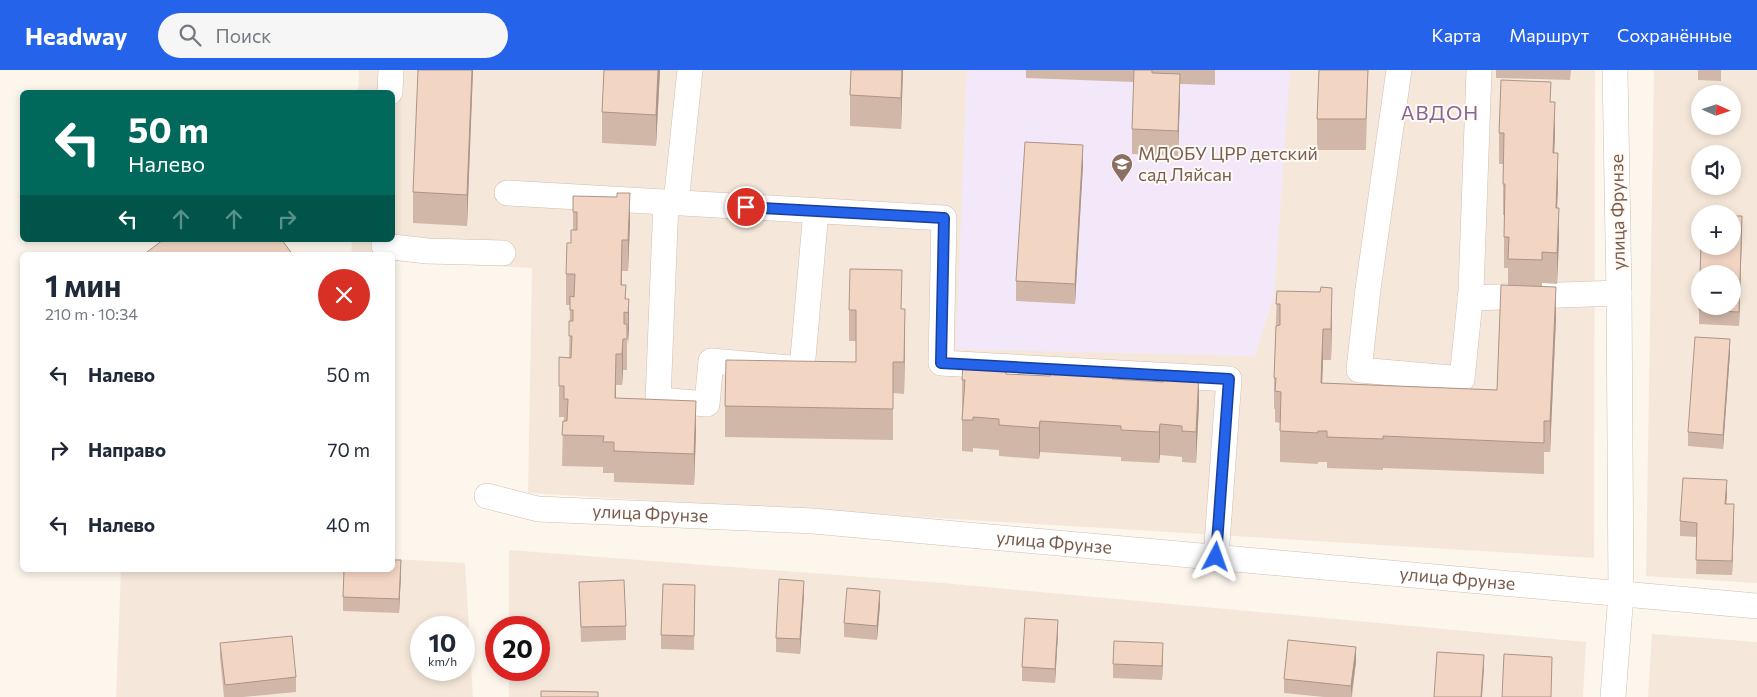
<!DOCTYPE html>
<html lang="ru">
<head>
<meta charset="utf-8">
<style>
  :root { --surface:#fff; --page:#f6f6f7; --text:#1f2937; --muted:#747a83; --accent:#2563eb }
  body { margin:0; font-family:Commissioner,sans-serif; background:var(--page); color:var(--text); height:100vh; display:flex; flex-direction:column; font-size:19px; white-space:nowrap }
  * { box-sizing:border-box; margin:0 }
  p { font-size:16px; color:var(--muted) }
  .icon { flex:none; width:28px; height:28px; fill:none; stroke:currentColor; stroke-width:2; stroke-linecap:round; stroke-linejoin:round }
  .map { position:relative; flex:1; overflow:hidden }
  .panel { position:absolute; left:20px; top:182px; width:375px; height:320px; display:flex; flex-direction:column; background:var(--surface); border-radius:8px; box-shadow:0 2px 8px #0003 }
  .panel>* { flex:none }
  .top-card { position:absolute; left:20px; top:20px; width:375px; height:152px; border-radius:8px; box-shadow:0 2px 8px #0003; background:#00695c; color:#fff; overflow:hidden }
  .needle { width:32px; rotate:93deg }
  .tools { position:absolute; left:1691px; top:15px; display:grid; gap:10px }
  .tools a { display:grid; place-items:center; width:50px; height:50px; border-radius:50%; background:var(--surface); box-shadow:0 2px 8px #0003; font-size:25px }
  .speed { position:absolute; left:410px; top:546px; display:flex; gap:10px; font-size:25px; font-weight:700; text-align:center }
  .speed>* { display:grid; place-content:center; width:65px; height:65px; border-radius:50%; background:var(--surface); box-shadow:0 2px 8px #0003; line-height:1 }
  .speed small { font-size:12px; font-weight:400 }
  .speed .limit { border:8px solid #d22; background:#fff; color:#111 }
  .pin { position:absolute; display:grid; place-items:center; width:42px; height:42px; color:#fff; margin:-21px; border:2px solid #fff; border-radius:50%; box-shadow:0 1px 5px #0007 }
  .me { position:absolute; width:55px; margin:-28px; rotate:4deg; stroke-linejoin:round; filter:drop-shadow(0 0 4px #0008) }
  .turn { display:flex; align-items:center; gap:18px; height:105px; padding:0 25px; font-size:22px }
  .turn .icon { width:65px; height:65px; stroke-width:2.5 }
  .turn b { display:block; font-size:35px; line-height:42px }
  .lanes { display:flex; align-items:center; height:48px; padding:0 25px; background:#0003; justify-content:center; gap:25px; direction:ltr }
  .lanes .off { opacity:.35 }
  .round { display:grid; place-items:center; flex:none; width:52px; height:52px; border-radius:26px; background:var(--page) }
  .summary { display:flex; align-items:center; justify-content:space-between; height:85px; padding:0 25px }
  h1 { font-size:30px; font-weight:700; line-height:38px }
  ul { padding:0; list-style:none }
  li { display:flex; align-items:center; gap:15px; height:75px; padding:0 25px }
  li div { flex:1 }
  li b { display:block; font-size:19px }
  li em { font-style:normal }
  header { display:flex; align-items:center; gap:30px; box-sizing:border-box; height:70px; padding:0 25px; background:var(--accent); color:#fff }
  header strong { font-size:24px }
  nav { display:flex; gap:28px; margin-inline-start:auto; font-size:18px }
  .search { width:350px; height:45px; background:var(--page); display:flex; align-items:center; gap:12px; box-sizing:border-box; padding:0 18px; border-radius:28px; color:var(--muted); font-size:19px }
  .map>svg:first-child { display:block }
  .residential { fill:#f5e8da; fill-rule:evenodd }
  .education { fill:#f3e8fa }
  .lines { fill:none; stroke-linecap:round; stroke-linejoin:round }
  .minor-casing { stroke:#d1beb0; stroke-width:26 }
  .minor { stroke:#fff; stroke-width:25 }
  .wall { fill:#d1b7a8 }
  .shaded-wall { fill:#aa9588 }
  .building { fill:#f3d5c3; stroke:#aa9588 }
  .route-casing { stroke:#184099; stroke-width:12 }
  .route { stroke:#2563eb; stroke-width:9 }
  .labels { text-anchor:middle; stroke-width:4; stroke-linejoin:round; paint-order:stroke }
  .education-label { font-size:18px; fill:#785e54; stroke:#fffaf3; text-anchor:start }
  .street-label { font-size:18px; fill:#7a5c4d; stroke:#fffaf3 }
  .quarter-label { font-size:20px; letter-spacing:1px; fill:#846695; stroke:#fffaf3 }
</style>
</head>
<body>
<header>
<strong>Headway</strong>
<div class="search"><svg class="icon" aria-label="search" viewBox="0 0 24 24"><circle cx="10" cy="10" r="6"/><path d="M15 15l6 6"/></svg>Поиск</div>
<nav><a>Карта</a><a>Маршрут</a><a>Сохранённые</a></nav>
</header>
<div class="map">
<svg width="1757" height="627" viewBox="0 0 1757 627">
  <rect width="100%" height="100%" fill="#fdf6ec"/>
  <path class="residential" d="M359 0H1595L1594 488 528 423 532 198 393 191 392 185H351L352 170H392V22H358Z
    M1654 0H1757V513L1646 506ZM1700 24H1732V56H1700ZM1700 84H1732V116H1700ZM1700 144H1732V176H1700ZM1700 204H1732V236H1700Z
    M509 480 943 513 1586 572 1583 627H509V600H539V558L509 557Z
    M393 489 465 493 473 627H116L121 500H392ZM421 558H464V600H421Z
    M1652 564 1757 572V627H1648Z"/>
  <path class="education" d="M967 0H1290L1274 227 1254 286 956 279Z"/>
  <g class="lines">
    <g class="minor-casing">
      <g id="minor">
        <path d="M1399 0 1368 219 1359 300 1462 309 1471 221 1479 0"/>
        <path d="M390 22 391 0"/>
        <path d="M507 123 944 148 941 293 1229 309 1216 487"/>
        <path d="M666 132 658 330 707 334 711 291 802 299 816 141"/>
        <path d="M676 133 690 0"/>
        <path d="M384 170V176L427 181 503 183"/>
        <path d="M1470 228 1619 223"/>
        <path id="s1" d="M487 426 538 439 813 451 1757 536"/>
        <path d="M1613 627 1621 524 1619 223 1615 0"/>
      </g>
    </g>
    <use href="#minor" class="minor"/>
  </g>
  <path class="wall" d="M473 0 467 156 413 153V122Z
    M604 0H660L656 76 602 73V42Z
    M903 0 901 59 850 56V25Z
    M1026 0H1215V15L1180 14 1178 86 1132 84V59L1134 12 1026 8Z
    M1324 0H1368L1366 80H1317V49Z
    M1496 0H1571L1570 10 1496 8Z
    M1698 0H1721V11L1698 10Z
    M1551 32 1555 63 1554 83 1558 114 1557 138 1559 169 1557 214 1542 213V216L1556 248 1550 382H1544V404L1383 398V400L1327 398V392H1318V394L1280 392V353L1275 352V339H1274V308L1277 221 1332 249 1331 290H1323L1322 313 1497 320 1508 215V198H1504V145H1503V94H1499V63Z
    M1083 95 1075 234 1016 231V211Z
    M573 126 630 154 628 201H622V215L626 229H629V260L627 274V300H623L622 315H616V329L696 362 694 415 614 412V403H603V397L562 396 563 351H564V347H559V316L569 287 570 235H566V204L573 160Z
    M1742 160 1739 256 1699 254V240Z
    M902 239 905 270 904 324 893 323V370L725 367V336L856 292V271H849V240Z
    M1730 283 1723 379 1688 376V362Z
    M1006 304 1113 309 1199 333 1196 393 1182 392V387L1160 385 1159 393 1121 391V387L1040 382 1039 389 999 386V380L973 378V382L962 381V310Z
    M1727 425 1726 434 1734 449 1732 505 1696 504 1697 467 1680 466V451Z
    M401 504 399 543 343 541V527Z
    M579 512 626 556V570L581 572Z
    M804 525 800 584 776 582V568Z
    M695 529 694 580 661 579V565Z
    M880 535 877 570 844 567V553Z
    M1058 564 1055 613 1022 611V597Z
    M220 573 296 607V622L243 627H224L220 587Z
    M1163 587 1162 610 1113 608V594Z
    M1356 592 1352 627H1324L1284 623V609Z"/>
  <path class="shaded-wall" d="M472 0H473L467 156V125Z
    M658 0H660L656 76V45Z
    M902 0H903L901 59V28Z
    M1180 4V29L1178 86V61Z
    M1555 32V63L1553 114V83Z
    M1083 75V95L1075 234V214Z
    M1558 83V114L1556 169V138Z
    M630 123V154L628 201V170Z
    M1559 138V169L1557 214V183Z
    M1742 146V160L1739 256V242Z
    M622 170V201L621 246V215Z
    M1556 217V248L1550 382V351Z
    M1332 218V249L1331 290V259Z
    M629 229V260L628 274V243Z
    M905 239V270L904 324V292Z
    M1323 259V290L1321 344V313Z
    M623 269V300L622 315V284Z
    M1730 269V283L1723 379V365Z
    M616 284V315L615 360V328Z
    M1199 302V333L1196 393V362Z
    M696 331V362L694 415V384Z
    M1040 351V382L1039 389V358Z
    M1160 354V385L1159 393V362Z
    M1727 410V425L1725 448V434Z
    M1734 434V449L1732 505V491Z
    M401 490V504L399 543V529Z
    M804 511V525L800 584V569Z
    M880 521V535L877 570V556Z
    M1058 550V564L1055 613V599Z
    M1163 573V587L1162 610V596Z
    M1356 577V592L1351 627V616Z
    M1484 585V599L1482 627H1481Z"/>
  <path class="building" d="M418 0H472L467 125 413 122Z
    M604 0H658L656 45 602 42Z
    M851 0H902L901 28 850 25Z
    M1134 0H1152V3L1180 4 1178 61 1132 59Z
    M1319 0H1368L1366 49H1317Z
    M1501 10 1551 12 1550 32H1555L1553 83H1558L1556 138H1559L1557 183 1542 182V190L1508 189 1509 167H1504L1505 114H1503L1504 63H1499Z
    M1025 72 1083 75 1075 214 1016 211Z
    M617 123H630L628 170H622L621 215H626L625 229H629L628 243 624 242V254H627V269H623L622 284H616L615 328 696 331 694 384 614 381V372H603L604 366 562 365 563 351H567L568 329H564V316H559V287L571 288 572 266H569V251H573V240H570V226L574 227 575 204H566L567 173H571V160H577V142H573V126L617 127Z
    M1732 146H1742L1739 242 1699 240 1700 213V236H1732V204H1700L1701 176H1732Z
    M163 170H282L293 185H143Z
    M850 199 902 200 901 239H905L904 292H893V339L725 336 726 290 856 292V240H849Z
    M1501 215 1556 217 1550 351H1544V373L1383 366V369L1327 367V361H1318V363L1280 361 1281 322 1275 321 1276 308H1274L1276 256 1280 255V234H1276L1277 221 1320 222 1321 217 1332 218 1331 259H1323L1321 313 1497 320Z
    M1695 267 1730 269 1723 365 1688 362Z
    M963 293 1006 296V304L1050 306V302L1113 306 1112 309 1163 312V300L1199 302 1196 362 1182 361V356L1160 354 1159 362 1121 360V356L1040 351 1039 358 999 355V349L973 347V350H962L965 310H962Z
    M1683 408 1727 410 1725 434H1734L1732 491 1696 490 1697 453 1680 451Z
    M392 490H401L399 529 343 527 344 500H392Z
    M779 509 804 511 800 569 776 568Z
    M624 510 626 556 581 557 579 512Z
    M663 514 695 515 694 566 661 565Z
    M847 518 880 521 877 556 844 553Z
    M1025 548 1058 550 1055 599 1022 597Z
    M292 566 296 607 225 615 220 573Z
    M1288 570 1356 577 1351 616 1284 609Z
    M1114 571 1163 573 1162 596 1113 594Z
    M1437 582 1484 585 1481 627H1434Z
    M1504 584 1552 587 1551 627H1502Z
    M541 621 598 622V627H541Z"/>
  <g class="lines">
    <g class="route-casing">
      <path id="route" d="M746 137 944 148 941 293 1229 309 1216 487"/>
    </g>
    <use href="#route" class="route"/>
  </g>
  <defs>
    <g id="school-pin" transform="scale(1.125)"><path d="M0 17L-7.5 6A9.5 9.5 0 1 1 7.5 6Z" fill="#8d6e63" stroke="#fffaf3"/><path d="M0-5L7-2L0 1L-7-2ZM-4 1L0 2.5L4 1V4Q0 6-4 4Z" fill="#fff"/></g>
  </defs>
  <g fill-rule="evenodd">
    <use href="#school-pin" x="1122" y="94"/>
  </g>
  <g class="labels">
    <g class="education-label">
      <text x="1138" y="90">МДОБУ ЦРР детский<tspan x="1138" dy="21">сад Ляйсан</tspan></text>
    </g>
    <g class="street-label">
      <text transform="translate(1618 142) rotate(-91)" y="6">улица Фрунзе</text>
      <text dy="6" stroke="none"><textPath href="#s1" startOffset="165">улица Фрунзе</textPath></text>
      <text dy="6" stroke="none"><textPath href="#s1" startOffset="570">улица Фрунзе</textPath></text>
      <text dy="6" stroke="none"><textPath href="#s1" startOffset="975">улица Фрунзе</textPath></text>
    </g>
    <g class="quarter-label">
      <text x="1440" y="50">АВДОН</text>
    </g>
  </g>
</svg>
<div class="tools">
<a><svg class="needle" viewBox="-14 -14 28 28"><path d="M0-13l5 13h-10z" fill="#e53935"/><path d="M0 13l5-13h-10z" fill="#747a83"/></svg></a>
<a><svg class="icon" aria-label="sound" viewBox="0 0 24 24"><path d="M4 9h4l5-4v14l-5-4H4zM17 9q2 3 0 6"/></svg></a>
<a>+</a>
<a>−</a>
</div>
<div class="speed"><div>10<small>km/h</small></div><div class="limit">20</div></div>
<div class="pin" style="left:746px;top:137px;background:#d93025"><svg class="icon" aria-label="arrive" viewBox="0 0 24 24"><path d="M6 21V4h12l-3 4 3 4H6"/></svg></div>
<svg class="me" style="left:1216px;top:487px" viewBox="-20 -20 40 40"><path d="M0-17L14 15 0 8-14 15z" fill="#2563eb" stroke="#fff" stroke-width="4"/></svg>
<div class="top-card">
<div class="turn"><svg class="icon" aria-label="left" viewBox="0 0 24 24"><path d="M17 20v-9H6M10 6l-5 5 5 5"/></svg><div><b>50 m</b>Налево</div></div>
<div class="lanes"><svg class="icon" aria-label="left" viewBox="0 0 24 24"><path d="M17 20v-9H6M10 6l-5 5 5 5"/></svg><svg class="icon off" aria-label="ahead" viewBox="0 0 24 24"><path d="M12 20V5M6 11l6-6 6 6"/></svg><svg class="icon off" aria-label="ahead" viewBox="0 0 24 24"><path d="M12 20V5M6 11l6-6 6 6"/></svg><svg class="icon off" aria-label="right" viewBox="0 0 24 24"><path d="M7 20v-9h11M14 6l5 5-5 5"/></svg></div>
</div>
<section class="panel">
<div class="summary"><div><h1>1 мин</h1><p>210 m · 10:34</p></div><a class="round" style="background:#d93025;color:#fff"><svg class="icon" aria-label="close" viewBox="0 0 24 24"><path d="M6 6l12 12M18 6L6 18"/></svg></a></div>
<ul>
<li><svg class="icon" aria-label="left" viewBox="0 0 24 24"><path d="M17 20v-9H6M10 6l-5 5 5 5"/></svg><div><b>Налево</b></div><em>50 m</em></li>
<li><svg class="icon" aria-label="right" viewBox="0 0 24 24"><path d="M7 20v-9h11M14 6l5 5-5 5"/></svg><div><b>Направо</b></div><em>70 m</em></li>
<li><svg class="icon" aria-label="left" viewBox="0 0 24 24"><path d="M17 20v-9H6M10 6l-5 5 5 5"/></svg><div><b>Налево</b></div><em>40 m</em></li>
</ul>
</section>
</div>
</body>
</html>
